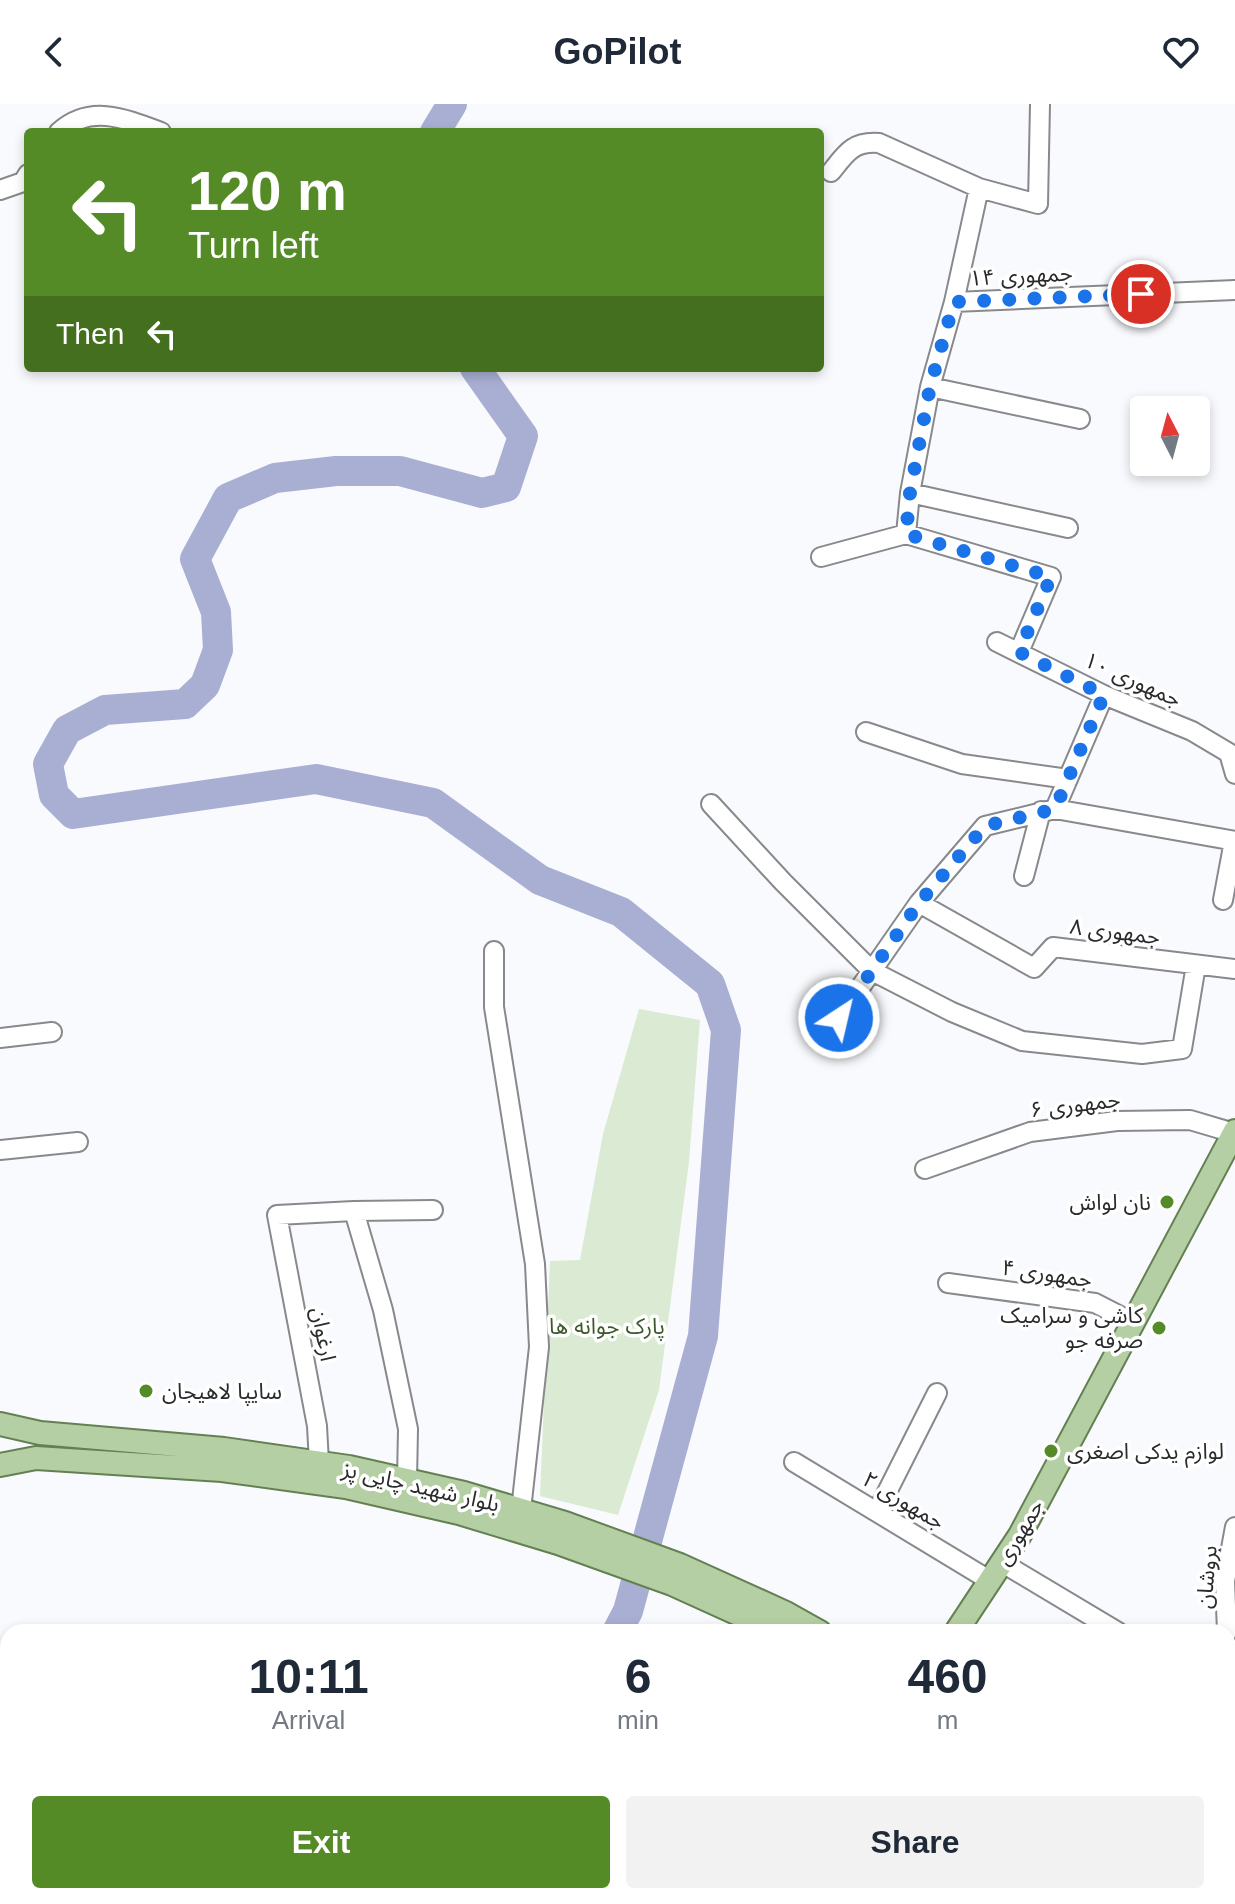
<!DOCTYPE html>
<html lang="en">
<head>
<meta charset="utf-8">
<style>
  :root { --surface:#fff; --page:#f2f2f3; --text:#1f2937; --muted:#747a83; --accent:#548b27 }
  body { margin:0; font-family:Helvetica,"Noto Sans Arabic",sans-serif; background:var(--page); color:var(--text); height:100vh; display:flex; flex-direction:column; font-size:30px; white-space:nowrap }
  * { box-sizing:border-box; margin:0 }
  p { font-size:26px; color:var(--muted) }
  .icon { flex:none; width:44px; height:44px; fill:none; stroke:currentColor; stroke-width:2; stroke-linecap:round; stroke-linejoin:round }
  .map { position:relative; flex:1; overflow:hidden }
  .drawer { position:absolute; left:0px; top:1520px; width:1236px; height:280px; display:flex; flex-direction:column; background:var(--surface); border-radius:24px 24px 0 0; box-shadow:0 4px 12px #0003 }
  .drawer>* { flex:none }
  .guide { position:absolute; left:24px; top:24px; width:800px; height:244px; border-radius:8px; box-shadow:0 4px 12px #0003; background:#548b27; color:#fff; overflow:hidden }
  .needle { width:52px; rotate:354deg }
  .tools { position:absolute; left:1130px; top:292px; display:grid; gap:16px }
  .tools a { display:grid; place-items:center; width:80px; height:80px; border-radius:8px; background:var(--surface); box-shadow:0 4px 12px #0003; font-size:40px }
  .pin { position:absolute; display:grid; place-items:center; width:68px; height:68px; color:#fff; margin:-34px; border:4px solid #fff; border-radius:50%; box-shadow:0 2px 8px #0007 }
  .me { position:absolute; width:88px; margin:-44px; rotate:35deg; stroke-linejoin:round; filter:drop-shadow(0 0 6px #0008) }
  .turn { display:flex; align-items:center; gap:28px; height:168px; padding:0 32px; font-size:36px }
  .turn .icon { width:104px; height:104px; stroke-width:2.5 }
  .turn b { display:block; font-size:56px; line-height:68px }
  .then { display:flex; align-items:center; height:76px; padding:0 32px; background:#0003; gap:16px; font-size:30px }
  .eta { display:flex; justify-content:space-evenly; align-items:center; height:136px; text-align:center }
  .eta b { font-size:48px; font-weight:700; line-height:56px }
  .action { display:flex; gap:16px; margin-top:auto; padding:16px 32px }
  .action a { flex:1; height:92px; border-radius:8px; background:var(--accent); color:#fff; font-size:32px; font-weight:700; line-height:92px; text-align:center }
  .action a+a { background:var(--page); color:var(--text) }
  header { display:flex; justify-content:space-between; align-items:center; height:104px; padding:0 32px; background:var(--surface); font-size:36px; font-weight:700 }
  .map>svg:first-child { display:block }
  .green { fill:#dbead2 }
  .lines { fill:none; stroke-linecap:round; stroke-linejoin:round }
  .river { stroke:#a9afd3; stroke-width:30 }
  .minor-casing { stroke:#88898c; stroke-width:22 }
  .major-casing { stroke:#648052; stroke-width:26 }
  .minor { stroke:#fff; stroke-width:18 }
  .major { stroke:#b5cfa4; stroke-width:22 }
  .route { stroke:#1a73e8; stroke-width:14; stroke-dasharray:0 25.2 }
  .poi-dot { fill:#548b27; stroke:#fff; stroke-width:3 }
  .labels { text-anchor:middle; stroke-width:7; stroke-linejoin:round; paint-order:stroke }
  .street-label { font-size:22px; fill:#292a2b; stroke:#fff }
  .poi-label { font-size:22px; fill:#292a2b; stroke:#fff; text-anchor:end }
  .park-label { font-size:22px; fill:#3c5929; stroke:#fff }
</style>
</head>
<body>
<header><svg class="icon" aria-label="back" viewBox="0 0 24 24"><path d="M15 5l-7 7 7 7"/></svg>GoPilot<svg class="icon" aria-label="heart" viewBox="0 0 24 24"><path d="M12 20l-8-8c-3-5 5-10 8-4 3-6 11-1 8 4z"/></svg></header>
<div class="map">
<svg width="1235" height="1800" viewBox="0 0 1235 1800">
  <rect width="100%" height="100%" fill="#f9fafd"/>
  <path class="green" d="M639 905 700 916 689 1058 659 1286 618 1411 540 1392 550 1157 580 1156 603 1030Z"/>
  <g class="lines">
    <path class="river" d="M435 28 452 0
      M475 264 523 332 506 383 482 389 400 367H336L275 374 228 394 195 455 216 508 218 546 205 581 185 600 105 606 67 626 48 660 54 691 73 710 316 675 433 699 540 776 621 808 710 880 726 926 703 1232 628 1507 617 1528
      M397 1800 405 1792"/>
    <g class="minor-casing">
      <path id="minor" d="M59 28C90 0 124 14 161 28
        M831 68C846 49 853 37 879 39L979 84 1038 100 1040 0
        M0 86 23 78 28 70
        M954 198 1235 186
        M930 283 1080 315
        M910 389 1068 424
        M906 430 910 389 930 283 954 198 979 84
        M821 453 906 430 1051 473 1019 548
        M997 538 1104 591 1192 627 1229 649 1235 670
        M866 628 962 660 1068 675
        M711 700 783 778 872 867 952 908 1022 937 1142 950 1182 945 1196 861
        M1055 705 1104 591
        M1024 772 1041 707
        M1223 796 1234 737
        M919 799 1034 864 1053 843 1235 865
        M494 847V903L535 1160 539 1243 521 1406
        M839 914 919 799 985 722 1055 705 1235 737
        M0 934 52 928
        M0 1046 78 1038
        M925 1065 1030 1028 1117 1017 1190 1016 1234 1029
        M354 1107 383 1206 408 1325 407 1376
        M948 1179 1095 1199 1134 1219
        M794 1358 989 1476
        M319 1359 317 1322 277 1111 354 1107 433 1106
        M877 1408 937 1289
        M1001 1458 1118 1528
        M1227 1528 1225 1477 1235 1423
        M1228 1571V1608
        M1228 1716 1235 1719
        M999 1800 1003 1792"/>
    </g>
    <g class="major-casing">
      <path id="major" d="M0 1320 40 1329 224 1345 349 1363 464 1389 565 1419 680 1461 786 1509 820 1528
        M0 1361 36 1354 222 1366 346 1383 459 1409 558 1439 672 1480 778 1528
        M956 1528 1020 1431 1235 1027
        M1228 1771 1235 1775
        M1228 1791 1235 1795
        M779 1800 785 1792"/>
    </g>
    <use href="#minor" class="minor"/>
    <use href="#major" class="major"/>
  </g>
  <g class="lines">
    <path class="route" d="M839 914 919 799 985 722 1055 705 1104 591 1019 548 1051 473 906 430 910 389 930 283 954 198 1141 190"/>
  </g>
  <g class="poi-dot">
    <circle cx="1167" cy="1098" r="8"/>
    <circle cx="1159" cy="1224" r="8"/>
    <circle cx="146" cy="1287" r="8"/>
    <circle cx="1051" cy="1347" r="8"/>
  </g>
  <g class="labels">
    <g class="street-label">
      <text transform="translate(1021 171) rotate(-3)" y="8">جمهوری ۱۴</text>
      <text transform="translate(1133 575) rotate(24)" y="8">جمهوری ۱۰</text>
      <text transform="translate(1115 827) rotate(7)" y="8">جمهوری ۸</text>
      <text transform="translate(1075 1000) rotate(-7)" y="8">جمهوری ۶</text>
      <text transform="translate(1047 1169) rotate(8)" y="8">جمهوری ۴</text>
      <text transform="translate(324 1230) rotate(79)" y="8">ارغوان</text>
      <text transform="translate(421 1382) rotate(13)" y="8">بلوار شهید چایی پز</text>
      <text transform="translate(904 1396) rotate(31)" y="8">جمهوری ۲</text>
      <text transform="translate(1019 1428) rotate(-59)" y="8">جمهوری</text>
      <text transform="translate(1206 1473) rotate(-85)" y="8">بروشان</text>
    </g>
    <g class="poi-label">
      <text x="1151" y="1106">نان لواش</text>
      <text x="1143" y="1219">کاشی و سرامیک<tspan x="1143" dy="25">صرفه جو</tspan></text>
      <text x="162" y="1295" text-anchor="start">سایپا لاهیجان</text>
      <text x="1067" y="1355" text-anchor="start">لوازم یدکی اصغری</text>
    </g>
    <g class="park-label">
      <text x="607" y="1230">پارک جوانه ها</text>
    </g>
  </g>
</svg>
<div class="tools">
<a><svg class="needle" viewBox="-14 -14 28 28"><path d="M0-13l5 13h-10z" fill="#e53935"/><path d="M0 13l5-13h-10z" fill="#747a83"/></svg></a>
</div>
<div class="pin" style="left:1141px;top:190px;background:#d93025"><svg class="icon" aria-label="arrive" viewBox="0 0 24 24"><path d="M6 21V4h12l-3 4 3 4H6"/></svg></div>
<svg class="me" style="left:839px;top:914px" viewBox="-20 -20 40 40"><circle r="17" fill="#1a73e8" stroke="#fff" stroke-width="3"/><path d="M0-11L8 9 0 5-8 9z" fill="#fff"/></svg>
<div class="guide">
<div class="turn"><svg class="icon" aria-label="left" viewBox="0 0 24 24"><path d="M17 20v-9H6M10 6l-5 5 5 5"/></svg><div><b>120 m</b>Turn left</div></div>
<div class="then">Then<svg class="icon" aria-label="left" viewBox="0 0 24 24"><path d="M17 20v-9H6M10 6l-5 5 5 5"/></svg></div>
</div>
<section class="drawer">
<div class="eta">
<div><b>10:11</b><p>Arrival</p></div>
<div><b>6</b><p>min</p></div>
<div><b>460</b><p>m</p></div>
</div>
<div class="action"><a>Exit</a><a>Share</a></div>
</section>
</div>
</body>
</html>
